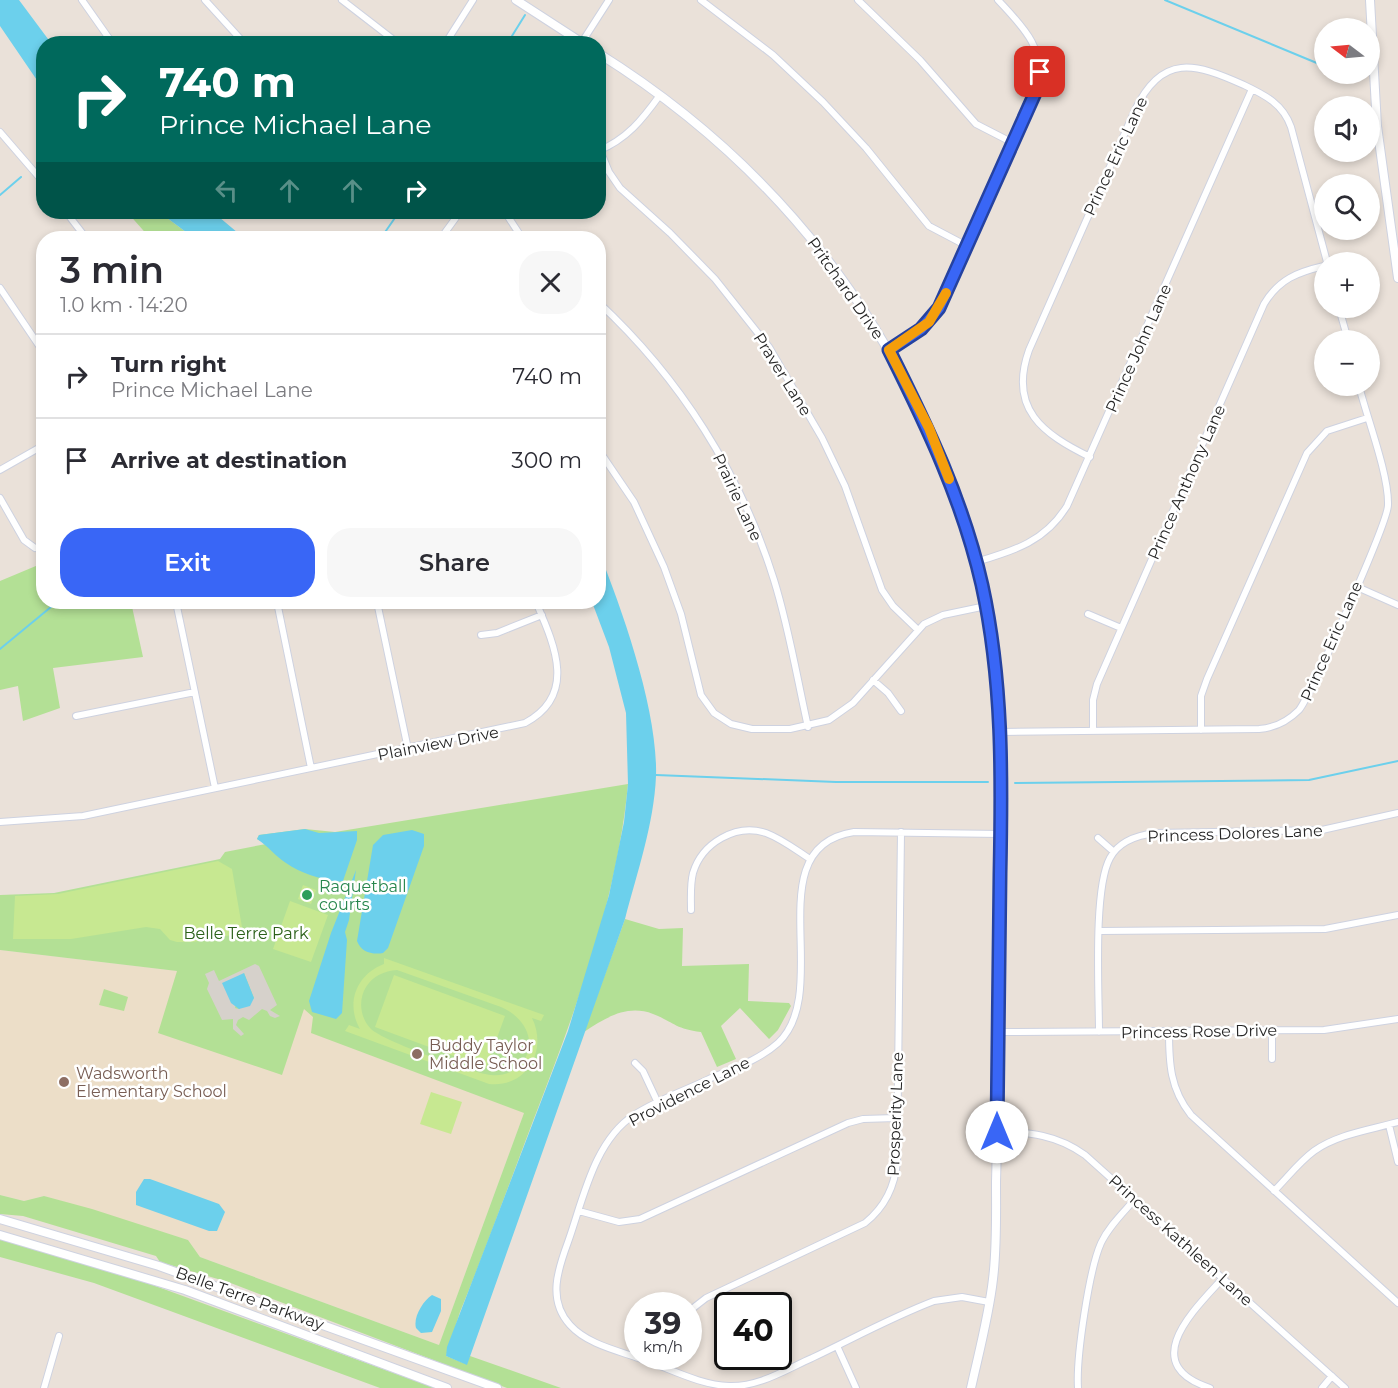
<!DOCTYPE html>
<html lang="en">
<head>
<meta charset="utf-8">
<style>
  :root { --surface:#fff; --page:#f7f7f7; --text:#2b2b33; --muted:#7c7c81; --line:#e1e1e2; --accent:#3966f6 }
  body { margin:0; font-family:Montserrat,sans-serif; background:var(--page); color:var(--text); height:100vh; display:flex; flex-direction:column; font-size:22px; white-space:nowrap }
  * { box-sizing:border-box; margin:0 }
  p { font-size:20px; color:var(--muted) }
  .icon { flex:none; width:33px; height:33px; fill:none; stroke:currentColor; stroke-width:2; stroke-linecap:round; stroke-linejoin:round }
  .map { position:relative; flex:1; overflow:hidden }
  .details { position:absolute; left:36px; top:231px; width:570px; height:378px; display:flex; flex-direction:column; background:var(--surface); border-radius:24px; box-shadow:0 3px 9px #0003 }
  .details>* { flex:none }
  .guide { position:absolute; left:36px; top:36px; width:570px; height:183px; border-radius:24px; box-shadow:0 3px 9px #0003; background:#00695c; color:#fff; overflow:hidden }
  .needle { width:39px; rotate:286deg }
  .fabs { position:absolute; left:1314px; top:18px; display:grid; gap:12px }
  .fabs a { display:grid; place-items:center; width:66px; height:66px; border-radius:50%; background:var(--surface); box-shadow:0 3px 9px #0003; font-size:30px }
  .speed { position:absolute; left:624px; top:1292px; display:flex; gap:12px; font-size:30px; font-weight:700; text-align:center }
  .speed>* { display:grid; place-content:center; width:78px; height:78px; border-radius:50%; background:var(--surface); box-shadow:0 3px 9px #0003; line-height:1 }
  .speed small { font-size:15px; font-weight:400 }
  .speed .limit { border:3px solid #111; border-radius:9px; background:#fff; color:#111 }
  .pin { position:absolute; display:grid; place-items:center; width:51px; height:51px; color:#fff; margin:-26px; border-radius:12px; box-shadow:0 3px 9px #0006 }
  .me { position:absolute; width:66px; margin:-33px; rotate:0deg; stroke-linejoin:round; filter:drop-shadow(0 0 4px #0008) }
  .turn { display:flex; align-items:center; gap:21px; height:126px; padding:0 24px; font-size:27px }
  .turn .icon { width:78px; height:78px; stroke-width:2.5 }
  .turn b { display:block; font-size:42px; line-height:51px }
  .lanes { display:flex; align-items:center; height:57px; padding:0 24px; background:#0003; justify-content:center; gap:30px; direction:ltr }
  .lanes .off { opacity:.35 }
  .round { display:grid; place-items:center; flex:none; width:63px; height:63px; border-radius:24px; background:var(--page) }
  .head { display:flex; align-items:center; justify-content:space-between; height:102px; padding:0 24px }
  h1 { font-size:36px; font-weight:600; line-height:45px }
  .button { display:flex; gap:12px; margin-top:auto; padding:12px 24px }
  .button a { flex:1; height:69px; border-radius:24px; background:var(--accent); color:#fff; font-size:24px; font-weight:600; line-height:69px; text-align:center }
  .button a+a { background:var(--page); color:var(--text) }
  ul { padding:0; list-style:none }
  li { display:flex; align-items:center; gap:18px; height:84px; padding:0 24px; border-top:2px solid var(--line) }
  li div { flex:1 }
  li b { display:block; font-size:22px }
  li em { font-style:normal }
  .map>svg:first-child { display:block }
  .education { fill:#ecdec8 }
  .green { fill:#b3e095 }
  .pitch { fill:#c7e891; fill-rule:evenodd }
  .plaza { fill:#d6d1cb; fill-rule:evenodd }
  .water { fill:#6cd0ec }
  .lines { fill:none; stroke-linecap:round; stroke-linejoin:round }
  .stream { stroke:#6cd0ec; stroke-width:2 }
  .street-casing { stroke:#ced2e0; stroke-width:8 }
  .secondary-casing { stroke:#ced2e0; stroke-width:10 }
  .street { stroke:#fff; stroke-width:6 }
  .secondary { stroke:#fff; stroke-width:8 }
  .route-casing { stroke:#2542a0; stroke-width:15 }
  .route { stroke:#3966f6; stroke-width:10 }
  .slow { stroke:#f59e0b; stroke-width:10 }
  .leisure-dot { fill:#2e9e5b; stroke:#fff; stroke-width:2 }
  .education-dot { fill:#8d6e63; stroke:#fff; stroke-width:2 }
  .labels { text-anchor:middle; stroke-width:5; stroke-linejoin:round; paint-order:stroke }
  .street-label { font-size:16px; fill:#272727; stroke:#fff }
  .leisure-label { font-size:16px; fill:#27864d; stroke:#fff; text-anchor:start }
  .park-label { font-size:16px; fill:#2c611a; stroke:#fff }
  .education-label { font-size:16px; fill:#785e54; stroke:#fff; text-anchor:start }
</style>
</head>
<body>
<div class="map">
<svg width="1398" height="1388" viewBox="0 0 1398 1388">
  <rect width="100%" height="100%" fill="#eae1d9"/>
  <path class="education" d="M364 828 524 1113 439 1345 200 1257 188 1240 44 1196 24 1201 0 1195V950L178 971Z"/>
  <path class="green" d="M127 212H159L194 238H150Z
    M43 563 44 602H131L143 657 53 668 60 708 23 721 18 686 0 690V581Z
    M628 784C617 901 575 1012 533 1121 509 1184 486 1249 460 1312L446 1356 466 1364 470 1356 561 1388H507L228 1282 160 1262 156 1256 23 1216 0 1214V1195L24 1201 44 1196 92 1209 188 1240 200 1257 439 1345 524 1113 311 1033 313 1017 304 1009 282 1075 158 1033 177 971 0 950V895L54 893 220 859 225 852 266 844 257 839 259 835 305 829 335 832Z
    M625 919 659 929 683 928 682 966 749 964 748 1001 789 1003 791 1006 778 1030 769 1039 740 1008 721 1026 736 1059 717 1067 701 1032C675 1029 674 1022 653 1014 627 1004 605 1018 584 1032Z
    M104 989 128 997 124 1011 99 1005Z
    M0 1239 150 1284 435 1388H380L94 1283 0 1257Z"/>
  <path class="pitch" d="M218 861 232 869 243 933 193 942H177L170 940 160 929 146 927 71 939H13L15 896 58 894Z
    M303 885 316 890 311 904 298 899Z
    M290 901 328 915 311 962 273 949Z
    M384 958 544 1015 541 1021 532 1018C548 1050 527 1088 489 1084L345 1031 349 1025 360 1029C345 1003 357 974 384 964ZM397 970 501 1007C526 1017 542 1048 516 1068 509 1074 500 1076 491 1075 472 1073 383 1041 371 1029 360 1018 358 1000 366 987 373 976 384 971 397 970Z
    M394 975 505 1016 486 1068 375 1027Z
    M431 1092 462 1102 451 1134 420 1124Z"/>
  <path class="plaza" d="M255 964 259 966 277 1005 270 1010 280 1016 275 1018 270 1016 267 1011 262 1009 249 1020 243 1017 238 1020 236 1025 244 1034 241 1036 233 1029V1019L222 1020 207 989 209 983 205 974 214 970 219 981ZM244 973 254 998 239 1009 235 1008Z"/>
  <path class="water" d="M0 0H19L51 43 44 44 43 89 0 26Z
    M159 212H213L244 238H194Z
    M599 552C623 612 658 711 656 776 654 824 637 873 625 919L467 1365 446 1356 447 1347 568 1031 609 895 624 822 628 784 626 713 609 647 592 602H598Z
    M305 829 319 833 357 831V840L343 881 337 882C320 878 301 874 286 863 275 856 268 846 257 839L259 835Z
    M412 830 424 834V846L388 948 383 953C372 955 361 952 357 941L373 845 383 835Z
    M356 870 349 920 345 932 347 940 342 1013 336 1019 312 1012 309 1001 331 933Z
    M244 973 254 998 250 1006 239 1009 231 1003 222 983Z
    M144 1179H150L219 1204 225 1212 217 1231H209L136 1205V1192Z
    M432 1295 441 1299V1311L432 1332 421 1333 416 1328C413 1317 423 1301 432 1295Z"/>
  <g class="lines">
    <path class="stream" d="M1165 0 1324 66
      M507 44 525 15
      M41 158 44 155
      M0 195 21 177
      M381 238 399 212
      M0 649 57 602
      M656 775 836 782H988
      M1015 783 1309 780 1398 761"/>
    <g class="street-casing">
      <path id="street" d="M82 0 113 44
        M205 0 245 44
        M342 0 399 44
        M701 0 773 55 823 102 866 148 929 226 967 246
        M858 0 920 60 976 124 1013 143
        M582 42 609 0
        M445 44 473 0
        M0 132 44 183
        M600 150 609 172 620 188 670 233 715 279 769 347 822 438 845 486 882 590 893 606 918 630
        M598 151C627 139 642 120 660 95
        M66 212 86 238
        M505 212 522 238
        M441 238 460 212
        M0 288 44 353
        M598 302C680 378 741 474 774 580 789 628 797 678 808 727
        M1339 308 1348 340
        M889 350 921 329 939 308 1038 85C1046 48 1021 25 998 0
        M598 449 634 502 664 567 681 614 701 695 714 713 731 724 752 729H790L829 720 853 703 924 624 943 615 986 606
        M1090 457C1043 434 1008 409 1029 350L1135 110C1162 53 1195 63 1244 85 1265 95 1283 104 1291 127L1327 262
        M0 470 44 445
        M0 498 24 540 35 548
        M976 562C1013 551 1045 542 1067 506L1252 89
        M1355 586 1398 605
        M176 602 215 788
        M277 602 311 768
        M377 602 408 749
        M1088 614 1121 628
        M481 635 497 633 542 615
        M873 680 888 693 901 711
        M76 716 195 692
        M1201 730V696L1207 679 1307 453 1327 431 1367 418
        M1093 731V700L1097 684 1264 304C1279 279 1298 272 1324 266
        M1001 732 1259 729C1274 728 1288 721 1299 710 1311 695 1388 522 1388 505 1389 475 1367 418 1359 386
        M0 822 83 816 525 723C578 695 554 644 536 602
        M1098 838 1114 852
        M691 910C691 898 690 885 693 873 702 843 736 823 766 833 782 839 796 850 810 859
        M1100 931 1325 929 1398 915
        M1169 1031C1169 1063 1170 1089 1191 1115L1398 1303
        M998 1032 1324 1030 1398 1019
        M1099 1032C1099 993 1093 889 1110 858 1119 841 1138 835 1156 833L1322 830 1398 813
        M1272 1059V1031
        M635 1063 643 1071 658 1103
        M1389 1125 1398 1162
        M997 1132C1030 1132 1057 1135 1085 1155L1345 1388
        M1274 1191C1287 1178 1299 1162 1314 1151 1338 1134 1370 1130 1398 1122
        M579 1211 619 1222 640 1219 848 1123 863 1119 896 1118
        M989 1302 962 1297 934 1301C892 1317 852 1339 812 1358 785 1370 759 1387 729 1386 700 1385 671 1369 644 1360 620 1351 588 1345 570 1325 547 1300 558 1269 568 1242 583 1200 594 1141 634 1115 657 1100 684 1091 709 1079 732 1069 759 1060 778 1043 835 990 755 847 854 832L1001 834
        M688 1312 706 1298 865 1223C885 1207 895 1187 897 1161L901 832
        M837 1346 856 1388
        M664 1367 668 1356
        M44 1388 59 1336
        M1078 1388C1076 1358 1089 1270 1101 1243 1109 1226 1123 1213 1135 1199
        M1210 1388C1136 1364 1195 1309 1223 1278
        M1322 1388 1332 1376"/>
    </g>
    <g class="secondary-casing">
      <path id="secondary" d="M516 0 584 44
        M1370 0 1377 126 1398 278
        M598 53C830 198 971 427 999 699 1008 792 1000 888 999 981 998 1048 998 1115 996 1182 996 1214 997 1247 993 1279 989 1315 979 1352 971 1388
        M0 1219 159 1266 497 1388
        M0 1235 185 1290 447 1388"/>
    </g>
    <use href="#street" class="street"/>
    <use href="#secondary" class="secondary"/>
  </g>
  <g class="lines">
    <g class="route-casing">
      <path id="route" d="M997 1132C998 1046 999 960 1000 874 1002 777 1003 681 982 585 963 501 927 426 889 350L921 329 939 308 1036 91 1040 72"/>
    </g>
    <use href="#route" class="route"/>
    <path class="slow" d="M946 293 929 322 889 350 929 428 949 479"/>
  </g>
  <circle class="leisure-dot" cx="307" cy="895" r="6"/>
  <g class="education-dot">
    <circle cx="417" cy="1054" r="6"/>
    <circle cx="64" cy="1082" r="6"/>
  </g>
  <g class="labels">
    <g class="street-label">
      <text transform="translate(1115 156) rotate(-65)" y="6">Prince Eric Lane</text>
      <text transform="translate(846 288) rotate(55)" y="6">Pritchard Drive</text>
      <text transform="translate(1138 348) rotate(-66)" y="6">Prince John Lane</text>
      <text transform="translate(783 374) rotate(58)" y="6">Praver Lane</text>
      <text transform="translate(1186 482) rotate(-66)" y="6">Prince Anthony Lane</text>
      <text transform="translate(738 497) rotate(65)" y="6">Prairie Lane</text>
      <text transform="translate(1331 641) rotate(-66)" y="6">Prince Eric Lane</text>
      <text transform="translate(438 743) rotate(-11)" y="6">Plainview Drive</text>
      <text transform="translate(1235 833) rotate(-2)" y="6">Princess Dolores Lane</text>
      <text transform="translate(1199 1031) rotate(-1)" y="6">Princess Rose Drive</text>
      <text transform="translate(689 1091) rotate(-27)" y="6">Providence Lane</text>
      <text transform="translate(895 1114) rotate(-88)" y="6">Prosperity Lane</text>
      <text transform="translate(1181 1240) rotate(42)" y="6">Princess Kathleen Lane</text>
      <text transform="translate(250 1298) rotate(20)" y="6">Belle Terre Parkway</text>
    </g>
    <g class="leisure-label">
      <text x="319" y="892">Raquetball<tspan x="319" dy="18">courts</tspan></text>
    </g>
    <g class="park-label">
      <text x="246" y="939">Belle Terre Park</text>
    </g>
    <g class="education-label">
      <text x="429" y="1051">Buddy Taylor<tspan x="429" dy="18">Middle School</tspan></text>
      <text x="76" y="1079">Wadsworth<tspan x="76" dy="18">Elementary School</tspan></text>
    </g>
  </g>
</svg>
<div class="fabs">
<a><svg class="needle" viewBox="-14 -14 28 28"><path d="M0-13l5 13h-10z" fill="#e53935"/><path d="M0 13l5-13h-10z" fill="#7c7c81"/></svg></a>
<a><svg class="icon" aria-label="sound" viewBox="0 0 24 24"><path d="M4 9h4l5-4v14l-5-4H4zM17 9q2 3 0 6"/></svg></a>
<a><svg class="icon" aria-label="search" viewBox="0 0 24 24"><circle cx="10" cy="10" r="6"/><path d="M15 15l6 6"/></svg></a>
<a>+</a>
<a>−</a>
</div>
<div class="speed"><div>39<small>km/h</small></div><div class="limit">40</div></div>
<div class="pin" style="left:1040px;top:72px;background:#d93025"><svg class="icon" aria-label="arrive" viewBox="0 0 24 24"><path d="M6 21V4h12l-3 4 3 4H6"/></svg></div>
<svg class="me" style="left:997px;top:1132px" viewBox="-20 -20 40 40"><circle r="19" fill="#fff"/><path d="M0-13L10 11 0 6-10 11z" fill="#3966f6"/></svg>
<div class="guide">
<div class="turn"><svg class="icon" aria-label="right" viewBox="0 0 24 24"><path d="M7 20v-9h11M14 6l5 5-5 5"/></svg><div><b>740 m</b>Prince Michael Lane</div></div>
<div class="lanes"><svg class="icon off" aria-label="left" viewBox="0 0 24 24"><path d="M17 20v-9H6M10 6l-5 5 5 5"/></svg><svg class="icon off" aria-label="ahead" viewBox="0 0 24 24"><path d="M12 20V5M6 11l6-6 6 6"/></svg><svg class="icon off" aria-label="ahead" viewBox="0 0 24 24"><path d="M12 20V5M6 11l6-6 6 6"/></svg><svg class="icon" aria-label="right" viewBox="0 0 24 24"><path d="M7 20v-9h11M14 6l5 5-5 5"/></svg></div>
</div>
<section class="details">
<div class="head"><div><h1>3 min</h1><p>1.0 km · 14:20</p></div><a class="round"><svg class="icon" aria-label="close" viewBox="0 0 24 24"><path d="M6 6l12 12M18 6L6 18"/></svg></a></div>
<ul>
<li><svg class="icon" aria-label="right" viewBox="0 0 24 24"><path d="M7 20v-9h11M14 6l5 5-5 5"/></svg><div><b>Turn right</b><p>Prince Michael Lane</p></div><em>740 m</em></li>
<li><svg class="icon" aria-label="arrive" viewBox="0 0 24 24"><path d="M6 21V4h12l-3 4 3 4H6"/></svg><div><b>Arrive at destination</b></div><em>300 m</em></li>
</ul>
<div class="button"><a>Exit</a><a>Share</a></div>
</section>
</div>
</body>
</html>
